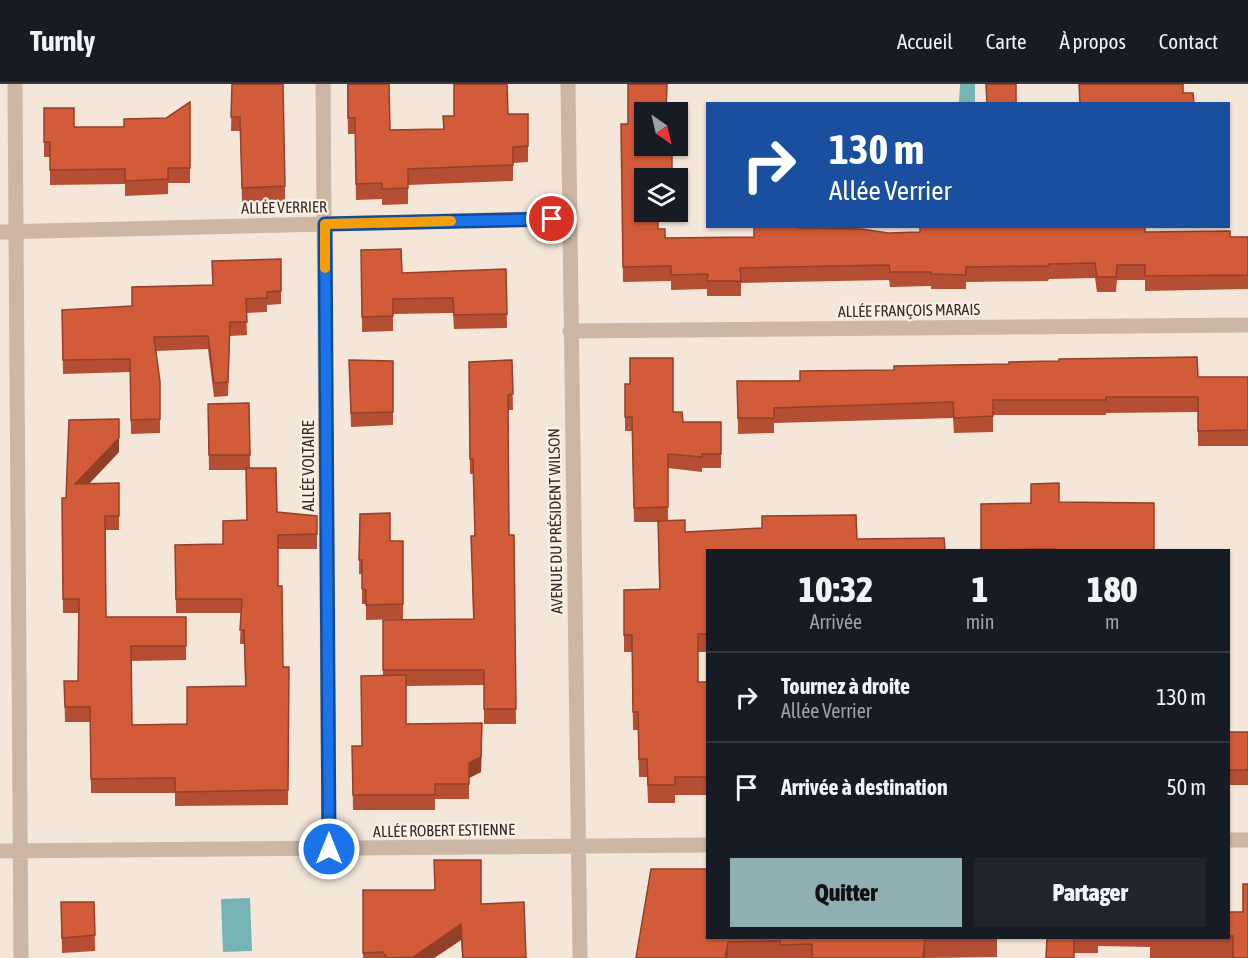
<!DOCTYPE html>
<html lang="fr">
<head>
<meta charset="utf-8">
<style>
  :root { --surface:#171b24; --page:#20242c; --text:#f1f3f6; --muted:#9ea1a6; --line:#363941; --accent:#8fafb2 }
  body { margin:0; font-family:"Asap Condensed",sans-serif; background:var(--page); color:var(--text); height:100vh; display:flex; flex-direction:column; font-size:22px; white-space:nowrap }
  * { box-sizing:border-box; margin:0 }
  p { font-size:20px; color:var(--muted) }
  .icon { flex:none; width:33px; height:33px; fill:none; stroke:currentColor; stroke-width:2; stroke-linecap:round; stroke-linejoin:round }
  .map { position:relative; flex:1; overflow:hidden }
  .details { position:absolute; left:706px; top:465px; width:524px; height:390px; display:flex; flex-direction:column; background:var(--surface); border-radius:0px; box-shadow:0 2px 4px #0004 }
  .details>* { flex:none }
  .hud { position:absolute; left:706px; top:18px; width:524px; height:126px; border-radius:0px; box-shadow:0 2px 4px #0004; background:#1a4fa0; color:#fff; overflow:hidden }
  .needle { width:39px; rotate:146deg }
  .controls { position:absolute; left:634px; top:18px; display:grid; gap:12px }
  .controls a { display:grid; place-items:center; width:54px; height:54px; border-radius:0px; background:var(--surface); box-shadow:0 2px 4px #0004; font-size:30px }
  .pin { position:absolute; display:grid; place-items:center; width:51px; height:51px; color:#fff; margin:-26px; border:3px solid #fff; border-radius:50%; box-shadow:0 2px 6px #0007 }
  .me { position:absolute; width:66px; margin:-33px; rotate:0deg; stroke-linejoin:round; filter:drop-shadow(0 0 4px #0008) }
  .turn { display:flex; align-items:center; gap:21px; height:126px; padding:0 24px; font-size:27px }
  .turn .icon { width:78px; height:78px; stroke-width:2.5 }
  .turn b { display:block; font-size:42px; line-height:51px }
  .eta { display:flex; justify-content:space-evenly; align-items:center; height:102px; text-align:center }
  .eta b { font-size:36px; font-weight:800; line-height:42px }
  .button { display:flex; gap:12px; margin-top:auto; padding:12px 24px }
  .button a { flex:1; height:69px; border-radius:0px; background:var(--accent); color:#111; font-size:24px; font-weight:800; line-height:69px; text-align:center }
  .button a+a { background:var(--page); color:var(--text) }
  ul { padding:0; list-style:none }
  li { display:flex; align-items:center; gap:18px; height:90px; padding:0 24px; border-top:2px solid var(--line) }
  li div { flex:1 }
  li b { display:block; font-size:22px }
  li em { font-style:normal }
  header { display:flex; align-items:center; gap:36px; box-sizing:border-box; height:84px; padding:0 30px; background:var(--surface); border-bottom:2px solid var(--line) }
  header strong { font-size:28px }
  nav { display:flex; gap:33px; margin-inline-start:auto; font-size:21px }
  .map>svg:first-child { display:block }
  .water { fill:#76b3b4 }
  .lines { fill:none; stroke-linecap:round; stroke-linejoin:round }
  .street { stroke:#cdb6a4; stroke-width:15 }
  .wall { fill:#b54e32 }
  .shaded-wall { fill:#934029 }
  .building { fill:#d25b3a; stroke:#934029; stroke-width:1.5 }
  .route-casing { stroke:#114b97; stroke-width:15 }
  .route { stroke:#1a73e8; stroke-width:10 }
  .slow { stroke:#f59e0b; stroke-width:10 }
  .labels { text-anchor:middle; stroke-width:4.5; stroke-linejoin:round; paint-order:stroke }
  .street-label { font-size:16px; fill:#382c27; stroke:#fbf1e7 }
</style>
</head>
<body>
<header>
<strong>Turnly</strong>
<nav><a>Accueil</a><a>Carte</a><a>À propos</a><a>Contact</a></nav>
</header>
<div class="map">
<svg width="1248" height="874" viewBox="0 0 1248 874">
  <rect width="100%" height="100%" fill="#f4e7da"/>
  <path class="water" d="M960 0H975V19H959Z
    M250 814 252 867 223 868 221 815Z"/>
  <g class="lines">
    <path class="street" d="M15 0 21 874
      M323 0 329 765
      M568 0 580 874
      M0 148 569 134
      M570 247 1248 241
      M1228 756H1248
      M0 767 708 761"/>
  </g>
  <path class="wall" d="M232 0 285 102V117L242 118 240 47H231Z
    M347 0 390 46 443 45V32L528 30V78L513 79V97L408 101V120L382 121V115L356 116 355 50H348Z
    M190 18V99H168V110L125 112V100L50 101V73H44V24L74 43H124L166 34Z
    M645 28 672 62V94H645L658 145 665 154 754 153 799 144 888 149 1145 148 1230 153H1248V205L1145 207V196H1117L1116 208H1097L1095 194 1049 195 1048 197 966 198V205H931V202L890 203 889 196 741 199V212H707V205L671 206V197L623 198 621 40H628Z
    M361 166 402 189 506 185 507 244 454 245 453 229 393 230V247L362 248Z
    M281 175V220L267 221V228L246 229 247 251 230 252 228 312 214 313 208 265 156 267 160 298V349L131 350 130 288 63 290 62 226 132 222 213 201Z
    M349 276 393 277V341L351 343Z
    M512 276 513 326H508L509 451H514L516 640H484V601L406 602V640L482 653 481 688 469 694V715H435V726H353L352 662H362L383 592V536L473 535 471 452H475L473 390H470L469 278Z
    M1248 293V362H1198V328L1106 329V331H993V348L954 349 953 334 774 339V349L738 350 737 297Z
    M625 300 673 328 683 338H721V384H702V388L668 384V436L685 448 762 444 856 431 708 466V568H698V598H708V711H675V719H648L647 693H639L638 646H633L632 568H624V506L659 505 658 438H634L632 347H625Z
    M249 319 250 384 277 428 317 432V465H278V502L283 583H289L288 721 175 722V709H91L90 638H65L64 597H78L79 529H63L62 414H66L119 368 89 400 119 399V446H105L106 533H186V576L131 577 132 641 187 640 245 602 244 560H240L241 529H176L175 461 223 460 247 436 246 386H209L208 320Z
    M1059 418 1154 466H981L1031 419Z
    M360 430 390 457H403V535L366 536V520H362V490H359Z
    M1228 648H1248V701H1228Z
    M363 806H435L481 820 526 874H462L461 856 434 874H363Z
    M61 818H94L95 867 62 869Z
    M1228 828 1248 874H1150V863L1098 862V869H1074L1047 854H1228Z
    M708 854H997V873L925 874H636Z"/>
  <path class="shaded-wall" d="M119 354V368L75 414V400Z
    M482 639 481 688 469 694V679Z
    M461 840V856L434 874H413V873Z
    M925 854V874H923Z
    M728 858V874H725Z"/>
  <path class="building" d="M232 0H283L285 102 242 104 240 33H231Z
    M348 0H389L390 46 444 45 443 32H454V0H507L508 30H528V62L513 63V81L408 85V104L382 105V99L356 100 355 34H348Z
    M628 0H667L666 28H645V62H672V87H658V94H645V128H658V145H665V154L754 153V142H799V144L862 145 888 149 920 148V142H1145V148L1230 147V153H1248V191L1145 192V181H1117L1116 193H1097L1095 179 1049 180 1048 182 966 183V191L931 190V188H890L889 181 740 184 741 197H707L708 190 671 191V182L623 183 621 40H628Z
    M986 0H1016V20H987Z
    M1079 0H1183V9H1193L1194 20H1080Z
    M190 18V84H168V95L125 97V85L50 86V58H44V24H74V43H124V35L166 34Z
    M401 165 402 189 506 185 507 230 454 231 453 214 393 215V232L362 233 361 166Z
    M281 175V207L267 208V214L246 215 247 238H230L228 298 214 299 208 252 154 253 160 298V335L131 336 130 275 63 276 62 226 132 222V203L213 201 212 177Z
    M1197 273 1198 293H1248V346L1198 347V313H1106V316H993V332L954 334 953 318 774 324V334H738L737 297H800V287L894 286V282L1009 280V278L1059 277V275Z
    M630 274H673V328H682L683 338H721V370H702V373L668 370V423L634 424 632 333H625V300H630Z
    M349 276 393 277V328L351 329Z
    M512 276 513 310 508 311 509 451H514L516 625H484V586H383V536L474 535 471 452H475L473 375H470L469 278Z
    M249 319 250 371H209L208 320Z
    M119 335V354L75 400 119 399V432H105L106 533H186V562H131L132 641 187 640V603L246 602 244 546H240L242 515H176L175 461 223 460V437L247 436 246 384H276L277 428 317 432V450L278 451V502H282L283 583H289L288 706 175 708V694L91 695 90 623H65L64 597H78L79 515H63L62 414H66L69 336Z
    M1059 399V418L1154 419V466H1055V465L981 466V420L1031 419V400Z
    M390 429V457H403V520L366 521V506L362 505V476H359L360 430Z
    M856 431 857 455 944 454 945 466H708V550H698V598H708V693H675V701H648L647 675H639L638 628H633L632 551H624V506L660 505 658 437 685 436V448L762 444V432Z
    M406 591V640L482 639 481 673 469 679V700H435V711H353L352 662H362L361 592Z
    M1228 648H1248V686H1228Z
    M434 776H481V820L524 818 526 874H463L461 840 413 873 387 874 383 868 363 869V806H435Z
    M651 785H708V854H925L923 874H812V860L780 861V857L728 858 725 874H636Z
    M1243 800H1248V874H1233V852H1228V828H1243Z
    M61 818H94L95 851 62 854Z
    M1047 854H1074V874H1046Z"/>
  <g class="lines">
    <g class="route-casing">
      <path id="route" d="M329 765 325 140 552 135"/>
    </g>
    <use href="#route" class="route"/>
    <path class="slow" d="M325 184V140L451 137"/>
  </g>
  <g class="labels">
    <g class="street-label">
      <text transform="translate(284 123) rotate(-1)" y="6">ALLÉE VERRIER</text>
      <text transform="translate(909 226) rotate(-1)" y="6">ALLÉE FRANÇOIS MARAIS</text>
      <text transform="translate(308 382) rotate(-90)" y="6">ALLÉE VOLTAIRE</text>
      <text transform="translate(555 437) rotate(-91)" y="6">AVENUE DU PRÉSIDENT WILSON</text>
      <text transform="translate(444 746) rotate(-1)" y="6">ALLÉE ROBERT ESTIENNE</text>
    </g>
  </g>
</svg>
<div class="controls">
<a><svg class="needle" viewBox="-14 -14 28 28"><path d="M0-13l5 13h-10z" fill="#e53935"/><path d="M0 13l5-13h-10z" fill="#9ea1a6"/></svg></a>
<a><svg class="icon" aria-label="layers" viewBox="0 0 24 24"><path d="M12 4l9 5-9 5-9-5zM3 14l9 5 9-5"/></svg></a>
</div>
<div class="pin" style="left:552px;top:135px;background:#d93025"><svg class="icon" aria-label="arrive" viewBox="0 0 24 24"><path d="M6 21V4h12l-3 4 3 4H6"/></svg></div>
<svg class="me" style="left:329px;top:765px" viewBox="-20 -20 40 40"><circle r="17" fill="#1a73e8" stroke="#fff" stroke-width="3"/><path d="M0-11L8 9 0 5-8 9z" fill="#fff"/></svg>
<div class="hud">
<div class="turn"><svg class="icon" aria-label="right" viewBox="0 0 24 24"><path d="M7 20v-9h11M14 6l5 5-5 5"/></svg><div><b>130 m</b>Allée Verrier</div></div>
</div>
<section class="details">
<div class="eta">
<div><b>10:32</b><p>Arrivée</p></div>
<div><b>1</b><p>min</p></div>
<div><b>180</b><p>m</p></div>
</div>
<ul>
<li><svg class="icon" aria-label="right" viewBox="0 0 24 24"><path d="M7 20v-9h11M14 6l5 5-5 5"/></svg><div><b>Tournez à droite</b><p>Allée Verrier</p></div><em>130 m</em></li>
<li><svg class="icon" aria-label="arrive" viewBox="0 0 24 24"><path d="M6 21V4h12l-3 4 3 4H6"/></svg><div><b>Arrivée à destination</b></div><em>50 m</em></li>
</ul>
<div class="button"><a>Quitter</a><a>Partager</a></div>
</section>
</div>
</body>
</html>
